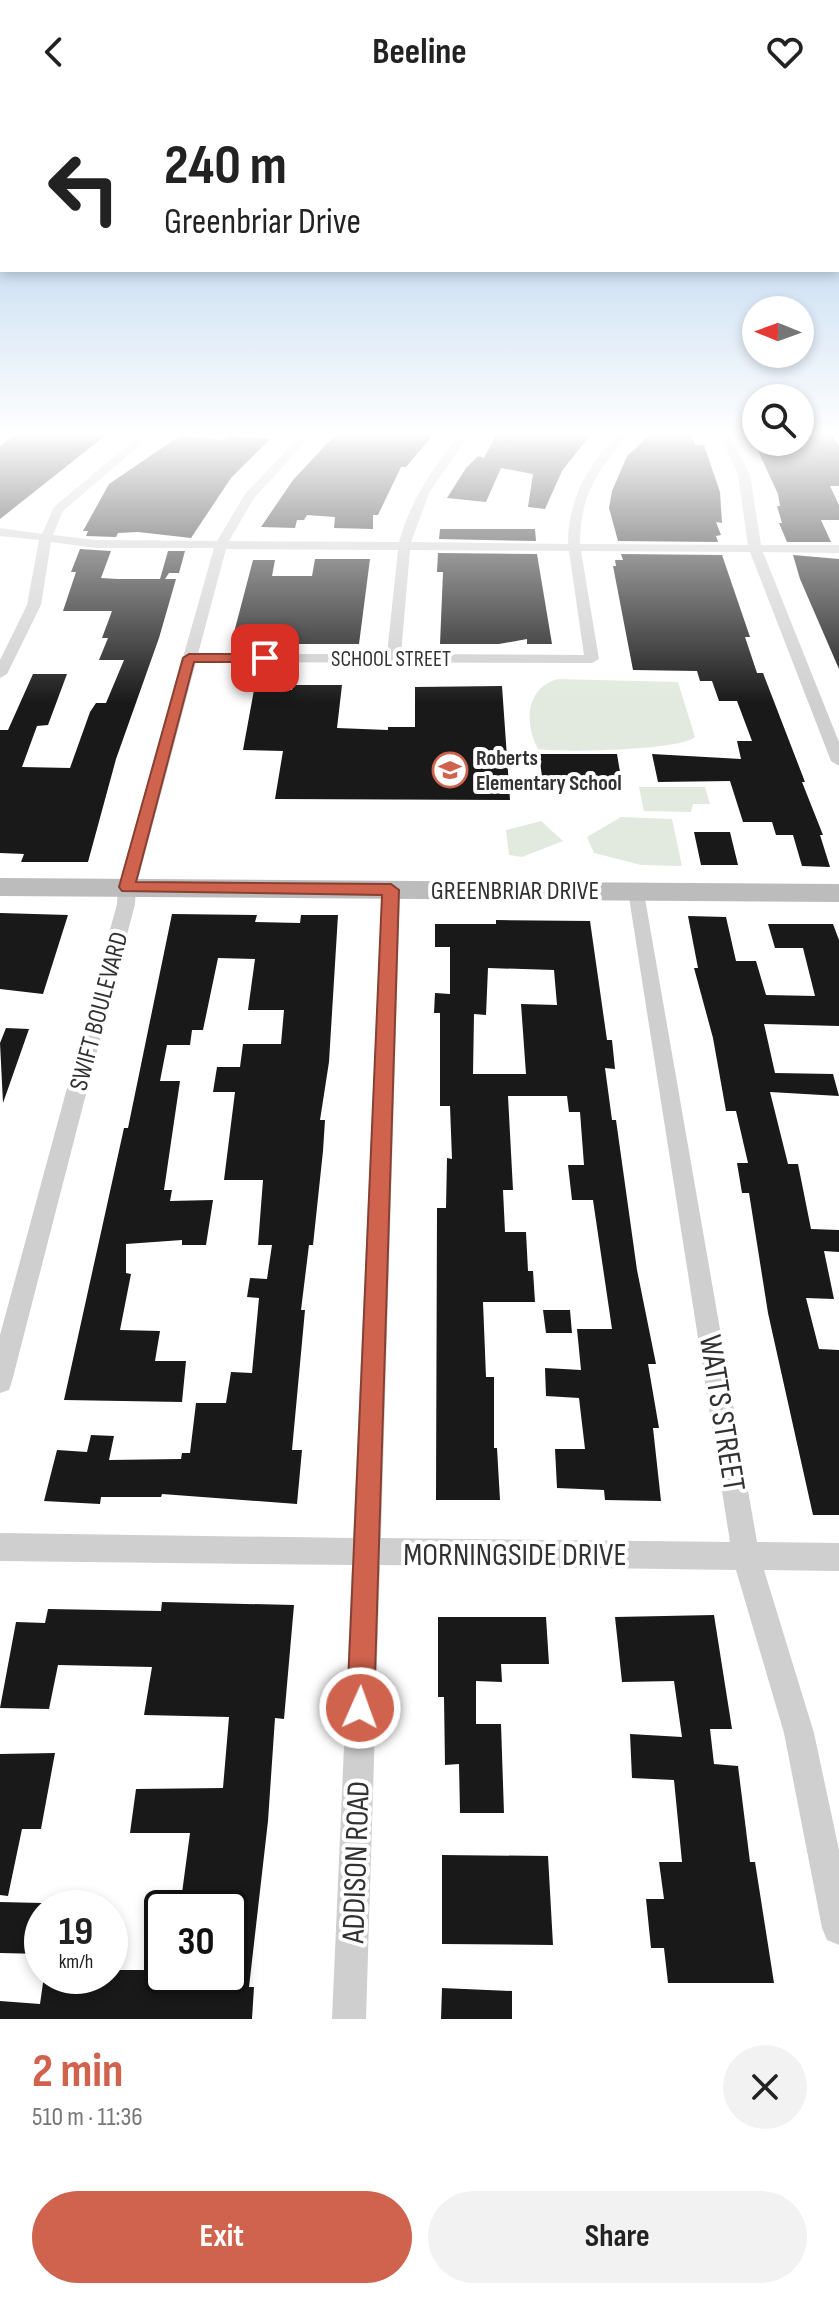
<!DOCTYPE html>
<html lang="en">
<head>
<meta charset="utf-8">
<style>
  :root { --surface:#fff; --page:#f2f2f2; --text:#222; --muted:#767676; --accent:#d0634d }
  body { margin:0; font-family:"Sofia Sans Condensed",sans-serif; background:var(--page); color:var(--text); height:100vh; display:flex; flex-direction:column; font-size:30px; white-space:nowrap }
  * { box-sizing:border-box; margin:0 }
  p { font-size:26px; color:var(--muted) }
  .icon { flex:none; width:44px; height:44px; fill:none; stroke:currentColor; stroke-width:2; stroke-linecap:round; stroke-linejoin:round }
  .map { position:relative; height:1915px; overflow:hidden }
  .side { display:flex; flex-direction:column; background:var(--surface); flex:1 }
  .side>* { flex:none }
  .top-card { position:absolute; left:0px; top:0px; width:840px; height:168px; box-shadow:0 4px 12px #0003; background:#fff; color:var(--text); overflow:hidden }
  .needle { width:52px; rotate:271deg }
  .fabs { position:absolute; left:742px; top:192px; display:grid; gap:16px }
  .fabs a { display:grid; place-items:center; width:72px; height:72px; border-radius:50%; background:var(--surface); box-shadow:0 4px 12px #0003; font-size:40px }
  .speed { position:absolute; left:24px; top:1786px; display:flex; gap:16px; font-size:40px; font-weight:700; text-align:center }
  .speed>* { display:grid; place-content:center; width:104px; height:104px; border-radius:50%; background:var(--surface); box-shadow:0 4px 12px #0003; line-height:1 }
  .speed small { font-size:20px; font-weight:400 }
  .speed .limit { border:4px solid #111; border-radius:12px; background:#fff; color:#111 }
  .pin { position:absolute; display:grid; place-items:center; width:68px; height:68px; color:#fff; margin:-34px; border-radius:16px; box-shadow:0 4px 12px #0006 }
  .me { position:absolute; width:88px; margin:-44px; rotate:2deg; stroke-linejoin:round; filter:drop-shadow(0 0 6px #0008) }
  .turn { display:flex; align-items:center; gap:28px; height:168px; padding:0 32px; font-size:36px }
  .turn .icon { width:104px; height:104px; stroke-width:2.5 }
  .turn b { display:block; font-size:56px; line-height:68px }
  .round { display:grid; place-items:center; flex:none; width:84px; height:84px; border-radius:42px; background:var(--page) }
  .summary { display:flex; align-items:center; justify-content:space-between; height:136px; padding:0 32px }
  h1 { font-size:48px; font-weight:700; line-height:60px; color:var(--accent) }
  .primary-button { display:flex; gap:16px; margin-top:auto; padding:16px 32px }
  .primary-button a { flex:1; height:92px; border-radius:48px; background:var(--accent); color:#fff; font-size:32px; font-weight:700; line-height:92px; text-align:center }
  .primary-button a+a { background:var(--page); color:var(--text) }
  header { display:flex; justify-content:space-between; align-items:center; height:104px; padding:0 32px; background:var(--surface); font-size:36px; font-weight:700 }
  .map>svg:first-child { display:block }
  .green { fill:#e2eadf }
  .building { fill:#191919; fill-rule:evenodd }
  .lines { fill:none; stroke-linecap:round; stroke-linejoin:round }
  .street { fill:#cfcfcf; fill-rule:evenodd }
  .secondary { fill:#bcbcbc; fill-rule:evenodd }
  .route { fill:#d0634d; stroke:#874032; stroke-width:2 }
  .labels { text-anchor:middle; stroke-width:8; stroke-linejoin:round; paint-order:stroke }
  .far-street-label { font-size:22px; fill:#323232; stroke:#fff }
  .far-poi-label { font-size:22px; font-weight:bold; fill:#323232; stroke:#fff; text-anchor:start }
  .street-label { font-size:26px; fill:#323232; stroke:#fff }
  .near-street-label { font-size:32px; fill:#323232; stroke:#fff }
</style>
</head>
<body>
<header><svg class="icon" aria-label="back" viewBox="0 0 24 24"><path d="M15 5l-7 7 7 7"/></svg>Beeline<svg class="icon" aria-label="heart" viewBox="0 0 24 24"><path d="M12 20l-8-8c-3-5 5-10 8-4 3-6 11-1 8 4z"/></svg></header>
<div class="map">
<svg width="839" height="1915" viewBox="0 0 839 1915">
  <rect width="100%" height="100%" fill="#fff"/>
  <path class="green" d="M558 575 678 578 695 633C683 646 561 649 538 645 524 619 526 583 558 575Z
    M639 683H705L710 700H693L691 708 644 707Z
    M621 713 672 715 682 762 641 761 594 749 587 733Z
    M541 717 563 737 522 753 509 751 506 726Z"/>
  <path class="building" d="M15 331H106L0 415V342Z
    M181 331 223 336 228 331 270 335 231 374 191 434 138 428 118 429 116 433 86 432 88 427H83L109 380Z
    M335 331H433L406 363H401L378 411H373V425L334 424 335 413 307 411 304 416H297L295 424 261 423 293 376Z
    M496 331H590L562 367 545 405 528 403 533 370 501 364 486 398 447 394 466 364 478 352 484 354Z
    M650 331H691L695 341H704L720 388 722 419 716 418 721 431 716 432 718 438 618 437 609 404 612 387 627 352Z
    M811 331H832L839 342V382H830L839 401V416H821L831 438H787L779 419H782L777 402H780L778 390 754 338H800V334Z
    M440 425H535L536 437 439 435Z
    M80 445 111 447 101 474 118 475H160L168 447H185L179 469H169L165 475H176L159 534 116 655 88 758H21L24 750 0 749V626H8L33 570H67L48 621 37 622 22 663 70 664 90 608 96 599H106L124 556H99L108 534H102L112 507H63L76 468H71Z
    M438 449 537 450 552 540H527V535L499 540H440L443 468H437Z
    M621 450 722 451 750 533H745L757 569H763L805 678H802L823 731H820L830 763 802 762 793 731H776L772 718H743L730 677 658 678 652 650 741 655 737 637H752L737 597H719L712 577H700L697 567 633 566 613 462H616L615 456H623Z
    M793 451 839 455V565L800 475Z
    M315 455H370L359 540H231L253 456H275L272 472H312Z
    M293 581H342L337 624 388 626V623H415V583L502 582 510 696 275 695 283 647 243 646 254 586H292Z
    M539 650H617L622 680H543Z
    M694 728H730L738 761H701Z
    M0 809 68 811 43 890 0 885Z
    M172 810 257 811 255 818 300 819 301 811H338L329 958 320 1016H325L323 1047 313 1141H309L301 1206H305L292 1346H302L297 1400 162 1390 161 1393H101L100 1400 44 1397 57 1346 87 1348 91 1331 114 1332 109 1356 181 1355 182 1349H190L196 1299H226L231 1268 252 1269 259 1194 247 1193 250 1174 267 1175 272 1141H258L263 1076H224L235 988H213L217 963H240L243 940H281L284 906H248L255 855 218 854 203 926H192L190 941H167L160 977H180L164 1086H172L170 1097 213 1096 206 1141H182V1136L126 1140V1169L131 1170 120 1226 160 1227 155 1257H186L182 1298 64 1296 124 1024H128Z
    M688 812 726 813 736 857H756L766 891 815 892 803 844H775L768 820H833L839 836V922L764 920 775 969 833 970 839 992 770 988 788 1060H798L811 1125 839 1126V1148L824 1147 834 1195 806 1194 819 1245 839 1246V1411H813L768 1209 749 1089H742L737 1059H748L736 1007H726L713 934 694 864H698Z
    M496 816 590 817 607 936H612L615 965 605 964 612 1016H616L637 1166 656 1260H648L659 1324H653L661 1397 605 1396 604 1386 557 1384 555 1345H585L579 1294 546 1292 545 1264 581 1266 577 1225H612L593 1096H572L568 1061H584L580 1008H569L567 992H508L513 1086H503L505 1128H526L528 1167H533L535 1198H483L486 1273H494V1344H497L500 1396H436L437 1104H446L447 1054 452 1055 450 1002H440V909H434L435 889 450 890V843H435V820H496ZM488 864 554 866 557 901 521 900 526 970H473L474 910 486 911Z
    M6 924 29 925 3 999 0 939Z
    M543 1206H570L572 1229H546Z
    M162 1498 294 1501 284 1615 275 1614 268 1717 249 1883H254L252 1915H0V1897L40 1900 44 1872H110V1866H148L146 1881 230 1882V1804H180L190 1729H130L136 1685 223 1684 229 1613 144 1611 152 1563 58 1561 49 1605 0 1604 16 1518 45 1519 48 1505 161 1507Z
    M714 1511 732 1625H710L714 1660 738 1662 750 1758H755L774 1879H668L664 1844H651L646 1795H664L659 1758H682L674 1676 632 1674 630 1630 682 1633 674 1577 622 1578 615 1513Z
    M438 1513H546L549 1560H501L502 1578 476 1577V1620H501L504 1709H460L459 1660 445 1661 444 1593H438Z
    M55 1649 41 1725H22L8 1792 0 1791V1650Z
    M442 1751 548 1752 553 1841 442 1840Z
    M0 1798 42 1799V1850L0 1849Z
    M442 1884 512 1887V1915H441Z"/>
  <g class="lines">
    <path class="street" d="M140 331H152L63 407 53 431 96 436 217 437 245 390 301 331H312L254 394 229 437 399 438C410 397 433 364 459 331H470L430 387 411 438 568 440C568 395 587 363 617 331H628C598 367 580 390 580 440L748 441 738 371 720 331H730L750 371 761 441H839V449L763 448 839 638V662L831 657 750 448 581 447 599 555 592 559 196 558 136 783 135 800 12 1277 9 1286 0 1289V1231L117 800 118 783 214 444H96L51 438 41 501 7 570 0 574V556L27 501 39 436 0 432V424L42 430 54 403ZM226 445 398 446 387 550H198ZM410 446 569 447 584 551 401 550Z
      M391 780 400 786 381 1434 730 1438 628 787 631 783H643L757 1438 839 1439V1467L764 1466 814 1629 839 1746V1841L827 1836 822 1824 784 1629 736 1466 380 1461 366 1915H332L352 1461 0 1457V1429L353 1434 382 786Z"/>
    <path class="secondary" d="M0 774 839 780V798L0 792Z"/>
  </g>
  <linearGradient id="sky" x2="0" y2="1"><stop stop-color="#9fc3e9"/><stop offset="0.55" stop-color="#fff"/><stop offset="1" stop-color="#fff" stop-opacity="0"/></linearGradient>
  <rect width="839" height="599" fill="url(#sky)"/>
  <path class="route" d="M189 550H265L272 554 265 558H194L136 778 391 780 399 786 374 1604 370 1614 360 1618 351 1614 347 1604 382 791 122 787 119 783 183 554Z"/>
  <defs>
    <g id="school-ring" transform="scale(1.8)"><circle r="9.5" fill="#fff" stroke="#d0634d" stroke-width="1.5"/><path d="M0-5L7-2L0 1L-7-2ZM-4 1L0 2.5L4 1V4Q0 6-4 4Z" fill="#d0634d"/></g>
  </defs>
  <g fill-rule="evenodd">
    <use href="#school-ring" x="450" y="666"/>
  </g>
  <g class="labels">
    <g class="far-street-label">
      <text x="391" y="562">SCHOOL STREET</text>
    </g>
    <g class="far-poi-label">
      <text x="476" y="661">Roberts<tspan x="476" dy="25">Elementary School</tspan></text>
    </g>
    <g class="street-label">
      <text x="515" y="795">GREENBRIAR DRIVE</text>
      <text transform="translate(98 907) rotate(-75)" y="9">SWIFT BOULEVARD</text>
    </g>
    <g class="near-street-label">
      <text transform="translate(723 1309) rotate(81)" y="11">WATTS STREET</text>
      <text x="515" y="1461">MORNINGSIDE DRIVE</text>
      <text transform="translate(355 1758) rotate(-88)" y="11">ADDISON ROAD</text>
    </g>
  </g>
</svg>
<div class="fabs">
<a><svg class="needle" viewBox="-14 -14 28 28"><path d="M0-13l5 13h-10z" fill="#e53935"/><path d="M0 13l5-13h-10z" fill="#767676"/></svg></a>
<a><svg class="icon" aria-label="search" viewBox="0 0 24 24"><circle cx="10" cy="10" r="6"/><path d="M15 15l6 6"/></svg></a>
</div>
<div class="speed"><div>19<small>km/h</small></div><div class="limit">30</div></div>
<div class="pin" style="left:265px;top:554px;background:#d93025"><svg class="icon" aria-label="arrive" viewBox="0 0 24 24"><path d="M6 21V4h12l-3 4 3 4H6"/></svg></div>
<svg class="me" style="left:360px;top:1604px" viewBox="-20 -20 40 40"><circle r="17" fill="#d0634d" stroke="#fff" stroke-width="3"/><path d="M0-11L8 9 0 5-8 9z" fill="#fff"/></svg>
<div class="top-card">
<div class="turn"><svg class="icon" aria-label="left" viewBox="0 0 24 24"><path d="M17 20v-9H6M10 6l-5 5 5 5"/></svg><div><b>240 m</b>Greenbriar Drive</div></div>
</div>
</div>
<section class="side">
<div class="summary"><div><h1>2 min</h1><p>510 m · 11:36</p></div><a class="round"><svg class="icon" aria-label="close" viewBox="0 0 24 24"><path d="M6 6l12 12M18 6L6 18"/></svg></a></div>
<div class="primary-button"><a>Exit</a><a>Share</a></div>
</section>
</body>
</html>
